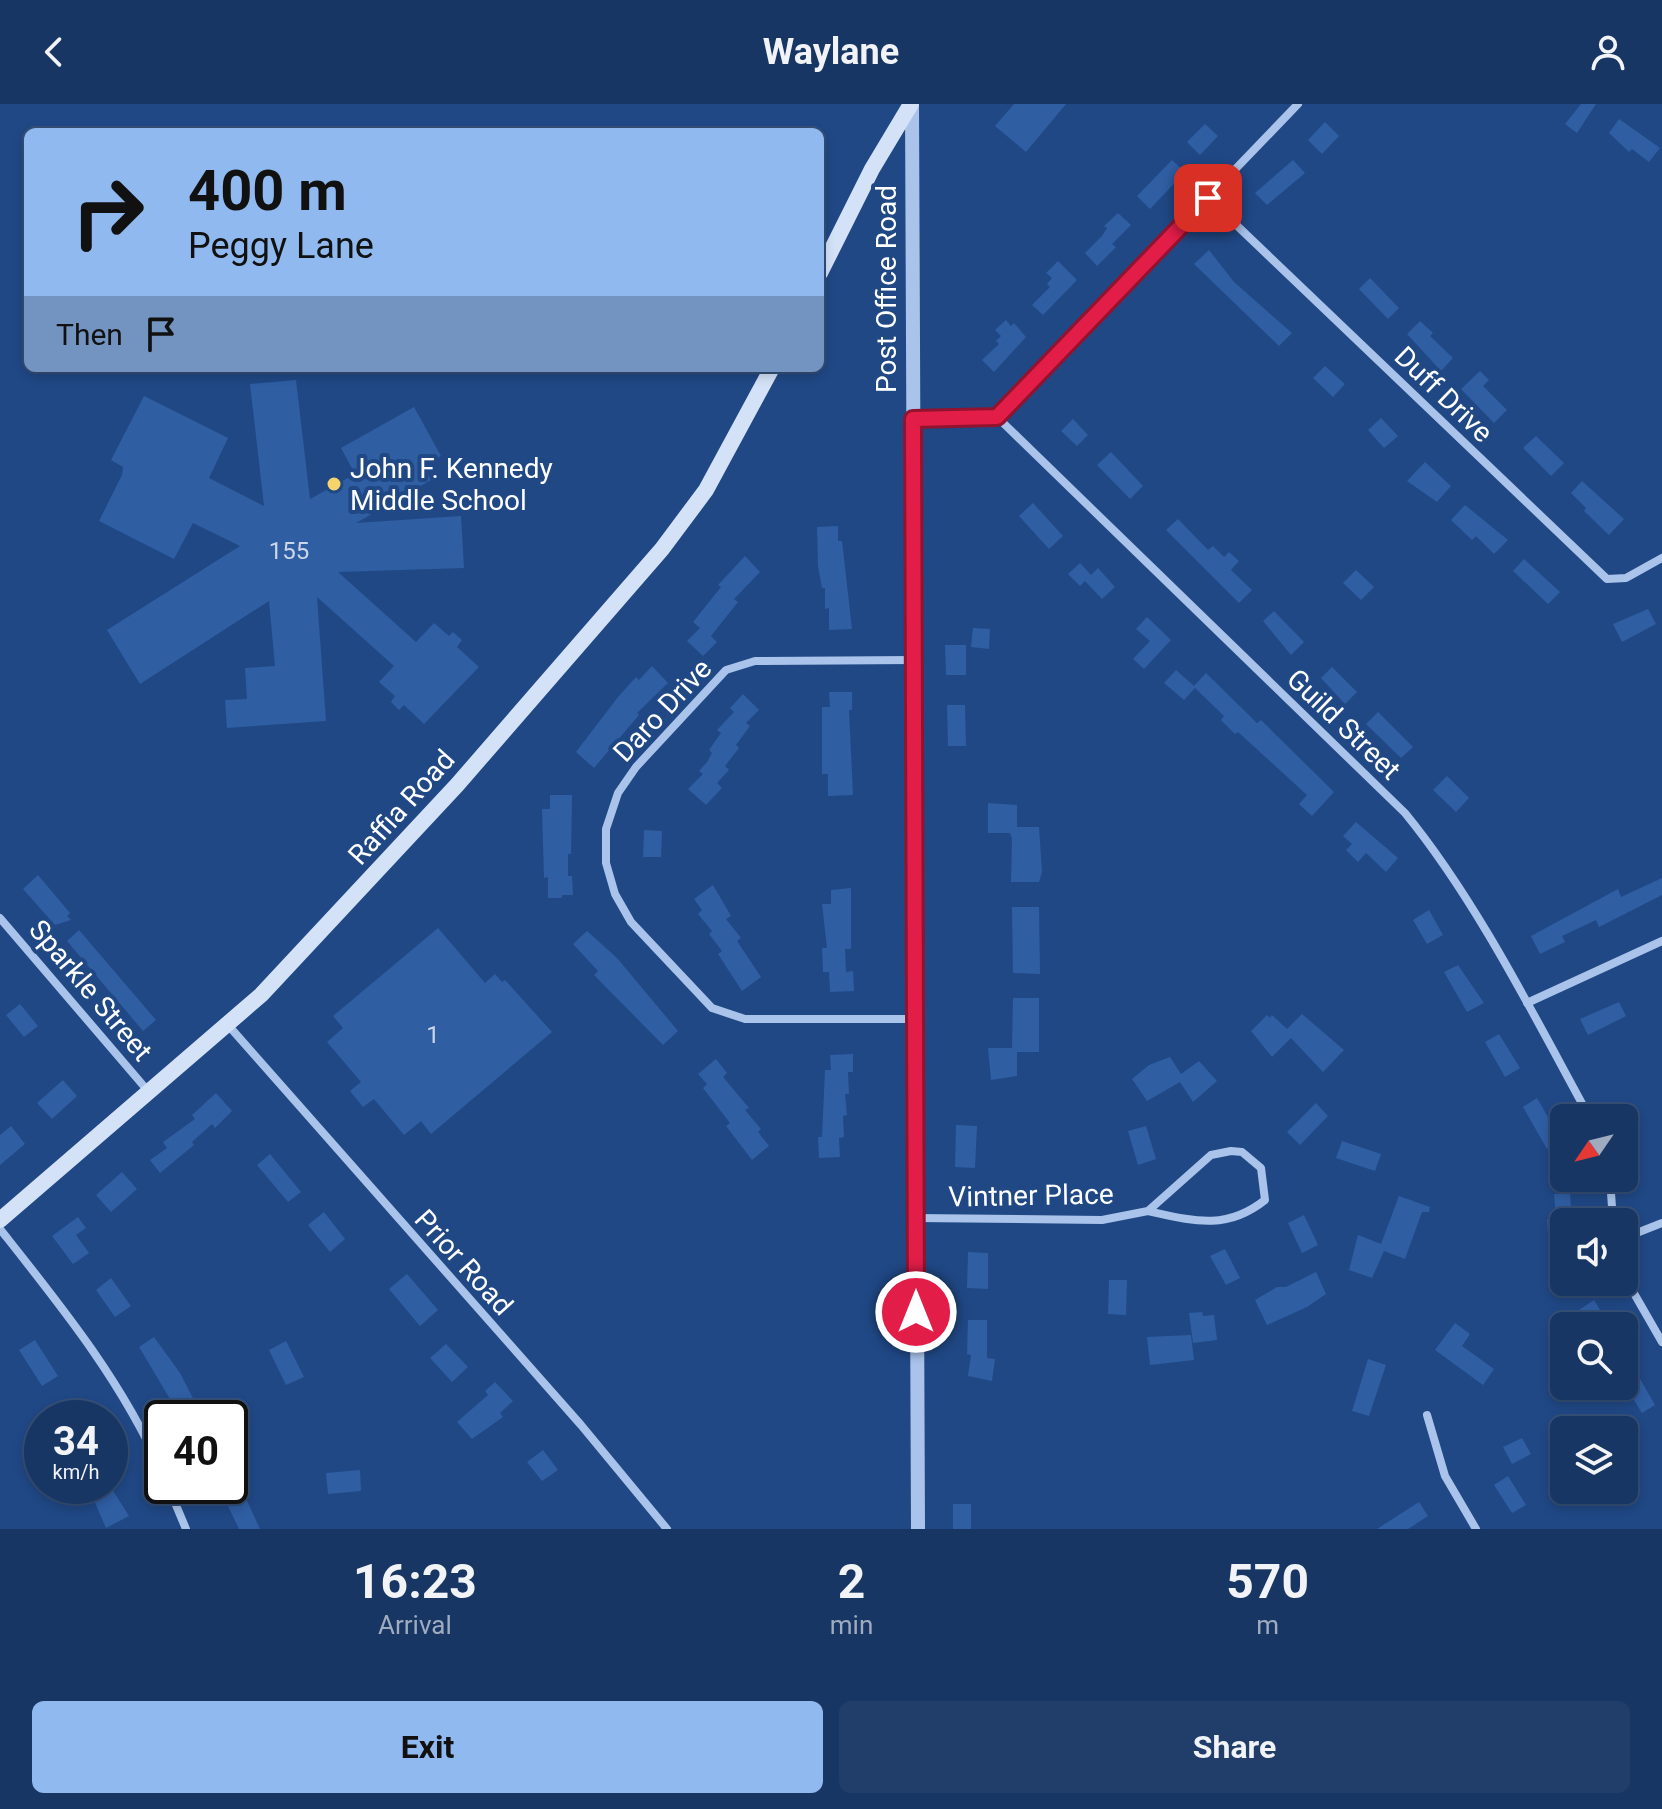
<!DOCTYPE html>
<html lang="en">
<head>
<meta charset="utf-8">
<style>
  :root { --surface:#183664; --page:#213e6a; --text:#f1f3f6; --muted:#9fabbf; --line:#365078; --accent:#90b9f0 }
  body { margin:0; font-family:Roboto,sans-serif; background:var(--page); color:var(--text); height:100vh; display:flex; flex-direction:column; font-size:30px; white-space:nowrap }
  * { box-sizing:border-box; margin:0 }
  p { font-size:26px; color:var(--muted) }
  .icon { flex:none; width:44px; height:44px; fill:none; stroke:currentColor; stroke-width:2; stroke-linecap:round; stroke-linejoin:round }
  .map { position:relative; height:1425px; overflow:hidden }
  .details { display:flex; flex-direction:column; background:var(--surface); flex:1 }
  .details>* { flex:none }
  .guide { position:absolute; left:24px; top:24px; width:800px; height:244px; border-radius:12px; box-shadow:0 4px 12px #0003,0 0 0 2px var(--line); background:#90b9f0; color:#111; overflow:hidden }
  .needle { width:52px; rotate:235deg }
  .buttons { position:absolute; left:1550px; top:1000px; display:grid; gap:16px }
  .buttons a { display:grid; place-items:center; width:88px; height:88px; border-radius:12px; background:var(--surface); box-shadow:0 4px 12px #0003,0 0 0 2px var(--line); font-size:40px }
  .speed { position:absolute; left:24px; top:1296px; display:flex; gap:16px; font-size:40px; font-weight:700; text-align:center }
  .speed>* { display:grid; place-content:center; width:104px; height:104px; border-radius:50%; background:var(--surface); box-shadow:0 4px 12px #0003,0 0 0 2px var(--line); line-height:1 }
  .speed small { font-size:20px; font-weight:400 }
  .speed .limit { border:4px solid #111; border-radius:12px; background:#fff; color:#111 }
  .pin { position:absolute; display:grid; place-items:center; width:68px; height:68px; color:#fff; margin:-34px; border-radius:16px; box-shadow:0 4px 12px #0006 }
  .me { position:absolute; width:88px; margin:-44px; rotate:0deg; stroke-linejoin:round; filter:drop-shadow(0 0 6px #0008) }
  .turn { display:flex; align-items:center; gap:28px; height:168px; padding:0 32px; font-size:36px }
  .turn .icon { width:104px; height:104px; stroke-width:2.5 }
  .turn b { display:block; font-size:56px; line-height:68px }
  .then { display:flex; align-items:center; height:76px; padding:0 32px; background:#0003; gap:16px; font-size:30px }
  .eta { display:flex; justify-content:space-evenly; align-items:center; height:136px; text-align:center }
  .eta b { font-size:48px; font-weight:700; line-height:56px }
  .primary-button { display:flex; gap:16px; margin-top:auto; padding:16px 32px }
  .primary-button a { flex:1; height:92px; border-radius:12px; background:var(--accent); color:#111; font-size:32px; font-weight:700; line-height:92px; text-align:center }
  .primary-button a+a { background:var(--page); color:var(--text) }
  header { display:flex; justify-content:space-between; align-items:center; height:104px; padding:0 32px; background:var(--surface); font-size:36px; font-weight:700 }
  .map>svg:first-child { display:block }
  .building { fill:#2f5ea3 }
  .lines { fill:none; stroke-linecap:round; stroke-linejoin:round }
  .minor { stroke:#a9c3ea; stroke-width:8 }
  .tertiary { stroke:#a9c3ea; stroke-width:14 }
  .secondary { stroke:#d4e2f8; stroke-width:16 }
  .route-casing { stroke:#92132f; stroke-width:20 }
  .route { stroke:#e11d48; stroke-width:14 }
  .poi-dot { fill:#f7d469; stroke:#204885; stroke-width:3 }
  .labels { text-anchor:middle; stroke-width:8; stroke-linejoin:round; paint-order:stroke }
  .number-label { font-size:24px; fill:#cbd7e8 }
  .street-label { font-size:28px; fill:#fff; stroke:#204885 }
  .poi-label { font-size:28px; fill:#fff; stroke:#204885; text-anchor:start }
</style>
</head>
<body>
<header><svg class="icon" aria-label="back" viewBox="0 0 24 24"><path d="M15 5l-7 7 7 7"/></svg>Waylane<svg class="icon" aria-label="person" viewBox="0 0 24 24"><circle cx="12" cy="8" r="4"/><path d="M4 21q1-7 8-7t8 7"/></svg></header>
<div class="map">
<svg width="1662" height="1425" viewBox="0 0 1662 1425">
  <rect width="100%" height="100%" fill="#204885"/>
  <path class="building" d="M1014 0H1066L1026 48 995 22Z
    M1581 0H1596L1577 29 1565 20Z
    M1619 15 1660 44 1649 58 1632 45 1629 48 1609 29Z
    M1325 18 1339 32 1322 50 1308 36Z
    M1205 20 1218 32 1200 51 1187 38Z
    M1172 56 1185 68 1150 105 1137 92Z
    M1293 56 1305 69 1267 101 1255 89Z
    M1118 109 1131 121 1112 140 1116 143 1097 162 1085 149 1102 132 1107 124 1104 122Z
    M1209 146 1234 178 1292 229 1279 242 1194 160Z
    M1058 157 1077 176 1043 211 1032 201 1050 183 1047 180 1052 174 1046 169Z
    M1370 174 1399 204 1388 215 1359 185Z
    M1006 216 1011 222 1014 219 1026 233 994 268 982 256 999 240 996 237 1001 232 995 226Z
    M1420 217 1433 229 1430 232 1453 254 1441 267 1407 230Z
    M1325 262 1345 280 1333 293 1313 274Z
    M1480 267 1489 276 1483 282 1507 306 1494 319 1461 285Z
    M296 276 310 395 355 370 341 344 414 303 441 352 423 362 431 376 356 419 461 412 464 464 338 468 416 538 434 519 449 532 453 528 462 536 457 543 479 563 424 620 404 601 399 606 391 598 395 592 379 578 394 562 317 493 326 617 227 624 225 596 247 595 245 564 275 562 269 497 140 580 107 526 240 442 193 419 174 455 99 417 122 371 123 363 111 356 144 292 228 334 209 374 264 402 250 280Z
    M1381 314 1398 332 1384 344 1368 326Z
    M1073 315 1088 331 1077 342 1061 327Z
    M1536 332 1564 359 1551 372 1523 344Z
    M1111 348 1143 382 1130 395 1097 361Z
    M1425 358 1451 382 1437 398 1407 377Z
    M1582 377 1624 415 1609 431 1584 407 1586 404 1571 389Z
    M1033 399 1063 432 1049 445 1019 412Z
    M1465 401 1508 436 1494 450 1476 432 1472 436 1451 416Z
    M1178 415 1208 446 1213 442 1224 453 1229 448 1239 457 1231 466 1252 486 1239 499 1166 426Z
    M838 422V437H842L852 525 829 526V504L825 505V484H822L818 462 817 423Z
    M745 452 760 468 734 495 738 498 711 532 717 538 703 552 687 537 700 524 693 518 721 483 718 481Z
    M1524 455 1560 488 1548 500 1513 467Z
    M1080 459 1091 471 1098 464 1115 483 1102 495 1085 477 1080 482 1068 470Z
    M1356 466 1374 483 1361 496 1343 479Z
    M1648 505 1656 520 1622 538 1613 520Z
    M1274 507 1304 538 1291 551 1263 517Z
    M1147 513 1171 536 1144 565 1133 555 1150 537 1136 525Z
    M973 524 990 525 989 545 971 543Z
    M945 541H966V571H946Z
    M652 562 668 579 637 609 639 611 594 664 576 648 618 593 636 573 639 576Z
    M1332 563 1357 588 1345 600 1321 574Z
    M1176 566 1194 582 1206 569 1257 619 1261 616 1334 688 1312 712 1299 700 1307 691 1238 628 1235 630 1221 616 1224 612 1195 584 1184 596 1164 579Z
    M829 588H852V606H849L853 691 828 692V670H822V603H830Z
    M743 590 759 606 746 619 750 622 736 641 739 644 725 662 729 666 717 679 722 684 706 701 688 685 703 670 699 667 707 658 712 649 709 646 721 629 717 626 734 608 730 604Z
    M947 601H965L966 642H948Z
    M1378 608 1413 643 1401 654 1366 620Z
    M1447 672 1469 694 1456 708 1433 686Z
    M550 691H572L571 750H568V772H572L573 791H562V794H548V773L544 774 542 705H550Z
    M988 699 1017 701V723H1039L1042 768 1039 778H1011L1012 735 1010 729H988Z
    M1356 718 1398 754 1386 768 1366 749 1358 758 1346 746 1352 740 1343 732Z
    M644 726 662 727 661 753H643Z
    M38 771 70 809 67 812 71 816 55 821 23 785Z
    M1662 774V791L1599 823 1596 816 1562 832 1565 838 1540 850 1531 832 1618 785 1621 793Z
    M713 781 731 812 726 815 741 834 737 837 761 873 742 887 718 850 722 847 709 830 712 827 698 810 702 806 694 795Z
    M851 784V845H845L846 868 853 867 854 887 830 888 829 868H823L822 844H827L822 800H831V786Z
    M1012 803H1039L1040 870 1013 869Z
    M1429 806 1443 831 1427 840 1413 816Z
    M438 824 485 879 495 870 502 878 505 876 552 928 431 1030 421 1017 404 1031 374 995 363 1003 350 987 361 978 327 938 343 924 333 912Z
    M79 826 156 916 143 927 67 837Z
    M587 827 617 854 678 927 663 941 594 871 598 867 573 840Z
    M1458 861 1484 899 1467 908 1444 868Z
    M1013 894H1039V948H1017V972L991 976 988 944H1012Z
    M1619 898 1626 912 1588 931 1580 915Z
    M20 900 38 922 24 933 6 911Z
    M1302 910 1344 946 1323 968 1291 934 1272 953 1251 927 1267 911 1270 914 1272 911 1287 925Z
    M1499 930 1520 964 1505 973 1485 938Z
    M853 950V968H848L849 990H845L847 1011 843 1012 844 1033 839 1034 840 1053 819 1054 818 1033H822L825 966H831L830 951Z
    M1170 953 1181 970 1199 957 1217 977 1193 998 1180 978 1147 997 1132 975 1149 961Z
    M716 955 727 969 723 973 749 1004 745 1006 761 1025 758 1028 769 1042 752 1056 726 1022 730 1019 703 984 707 980 698 970Z
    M63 976 77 992 52 1015 37 999Z
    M216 989 232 1007 215 1024 212 1020 192 1038 194 1041 160 1069 150 1056 167 1044 163 1038 195 1015 192 1011Z
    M1537 994 1561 1036 1547 1045 1523 1003Z
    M1316 999 1328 1012 1300 1041 1287 1028Z
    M956 1021 977 1022 975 1064 955 1063Z
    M11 1022 25 1040 0 1061V1031Z
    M1146 1022 1156 1055 1138 1061 1128 1027Z
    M1342 1037 1381 1050 1375 1067 1336 1054Z
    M270 1050 301 1088 288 1098 257 1061Z
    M122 1068 137 1085 111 1108 96 1091Z
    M1570 1089 1572 1118H1564V1128L1548 1129 1547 1115 1556 1114 1554 1090Z
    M1399 1092 1430 1103 1429 1108H1422L1405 1155 1384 1147 1372 1174 1349 1166 1358 1131 1381 1140Z
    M324 1108 345 1135 330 1148 308 1121Z
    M1304 1111 1318 1141 1302 1149 1288 1119Z
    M78 1113 86 1124 76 1131 89 1149 73 1160 52 1132Z
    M1225 1145 1240 1174 1226 1181 1210 1152Z
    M968 1148 988 1149V1185L967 1184Z
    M1316 1168 1326 1190 1307 1203 1267 1221 1255 1196 1277 1183H1286Z
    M407 1170 438 1206 420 1222 389 1185Z
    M111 1174 131 1202 115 1213 96 1186Z
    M1109 1176H1127L1126 1211 1108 1210Z
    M1594 1196 1610 1222H1589L1579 1206Z
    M1202 1208 1203 1212 1214 1211 1217 1236 1193 1239 1189 1209Z
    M968 1216H987V1254L995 1255 992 1277 968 1272 971 1251 967 1250Z
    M1455 1219 1470 1230 1462 1242 1494 1265 1483 1281 1435 1246Z
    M1191 1231 1194 1256 1150 1261 1147 1233Z
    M154 1233 180 1269 196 1300 199 1298 208 1314H158L176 1305 139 1243Z
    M35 1236 58 1272 42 1282 19 1246Z
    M286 1237 304 1273 286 1281 269 1246Z
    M446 1240 468 1263 452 1278 430 1254Z
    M1368 1255 1386 1261 1369 1312 1352 1307Z
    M1639 1273 1655 1301 1642 1309 1625 1282Z
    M495 1278 513 1297 500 1309 503 1313 472 1335 457 1318 488 1291 485 1287Z
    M1522 1334 1531 1350 1512 1360 1503 1343Z
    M543 1346 558 1366 542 1377 527 1358Z
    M360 1366 361 1387 328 1390 326 1369Z
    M1508 1372 1526 1401 1512 1409 1494 1381Z
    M99 1382H110L129 1412 106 1424 90 1387Z
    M243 1388 260 1425H239L225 1396Z
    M1419 1398 1428 1412 1408 1425H1377Z
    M953 1400H971V1425H953Z"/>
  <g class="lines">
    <path class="minor" d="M1208 94 1607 475 1626 474 1662 454
      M997 313 1405 709C1477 797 1535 914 1590 1014
      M913 315 997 313 1298 0
      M914 556 755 557 726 566 636 663 618 689 606 725V759L615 790 631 818 712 904 745 915H914
      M0 814 148 987
      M1527 899 1662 837
      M228 921 581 1321 667 1425
      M1231 1047 1242 1048 1261 1064 1265 1096C1226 1127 1193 1117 1148 1107L1211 1051Z
      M1610 1074 1613 1118
      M915 1114 1102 1116 1148 1107
      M0 1125C61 1202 122 1277 162 1368
      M1624 1134 1662 1119
      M1624 1172 1662 1238
      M1427 1311 1445 1372 1476 1425
      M168 1382 186 1425"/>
    <path class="tertiary" d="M912 0 918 1425"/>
    <path class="secondary" d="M820 169 872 65 911 0
      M0 1116 261 891 457 681 662 445 706 386 772 264"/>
  </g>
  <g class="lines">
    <g class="route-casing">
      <path id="route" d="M916 1208 913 315 997 313 1208 94"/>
    </g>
    <use href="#route" class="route"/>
  </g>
  <circle class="poi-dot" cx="334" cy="380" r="8"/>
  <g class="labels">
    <g class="number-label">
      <text x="289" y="455">155</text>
      <text x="433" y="939">1</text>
    </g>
    <g class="street-label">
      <text transform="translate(886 185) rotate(-90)" y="10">Post Office Road</text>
      <text transform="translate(1444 290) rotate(44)" y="10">Duff Drive</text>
      <text transform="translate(662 606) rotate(-47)" y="10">Daro Drive</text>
      <text transform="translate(1344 620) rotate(44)" y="10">Guild Street</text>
      <text transform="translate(401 703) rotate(-48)" y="10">Raffia Road</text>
      <text transform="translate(91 886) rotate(50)" y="10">Sparkle Street</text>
      <text transform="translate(1031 1091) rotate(-1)" y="10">Vintner Place</text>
      <text transform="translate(464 1158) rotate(48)" y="10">Prior Road</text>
    </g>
    <g class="poi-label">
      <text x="350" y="374">John F. Kennedy<tspan x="350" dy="32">Middle School</tspan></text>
    </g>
  </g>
</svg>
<div class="buttons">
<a><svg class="needle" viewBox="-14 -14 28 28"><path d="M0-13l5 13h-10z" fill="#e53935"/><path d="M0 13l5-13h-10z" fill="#9fabbf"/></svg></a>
<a><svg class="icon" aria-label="sound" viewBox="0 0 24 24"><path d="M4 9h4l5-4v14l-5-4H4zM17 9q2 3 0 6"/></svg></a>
<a><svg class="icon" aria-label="search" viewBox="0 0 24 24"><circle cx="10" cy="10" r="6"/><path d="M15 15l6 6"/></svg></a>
<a><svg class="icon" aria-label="layers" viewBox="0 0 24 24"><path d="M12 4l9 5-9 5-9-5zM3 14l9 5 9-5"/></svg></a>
</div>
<div class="speed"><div>34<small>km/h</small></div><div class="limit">40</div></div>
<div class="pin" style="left:1208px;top:94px;background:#d93025"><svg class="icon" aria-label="arrive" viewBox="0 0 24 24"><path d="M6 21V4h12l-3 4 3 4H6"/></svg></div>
<svg class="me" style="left:916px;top:1208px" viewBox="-20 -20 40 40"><circle r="17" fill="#e11d48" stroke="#fff" stroke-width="3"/><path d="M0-11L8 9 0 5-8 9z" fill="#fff"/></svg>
<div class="guide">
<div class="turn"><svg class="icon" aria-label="right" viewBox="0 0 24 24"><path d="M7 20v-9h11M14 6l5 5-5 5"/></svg><div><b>400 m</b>Peggy Lane</div></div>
<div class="then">Then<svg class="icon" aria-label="arrive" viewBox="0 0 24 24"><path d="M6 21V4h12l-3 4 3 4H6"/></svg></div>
</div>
</div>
<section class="details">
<div class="eta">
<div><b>16:23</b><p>Arrival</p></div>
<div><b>2</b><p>min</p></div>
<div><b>570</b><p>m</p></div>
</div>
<div class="primary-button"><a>Exit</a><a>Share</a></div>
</section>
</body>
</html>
